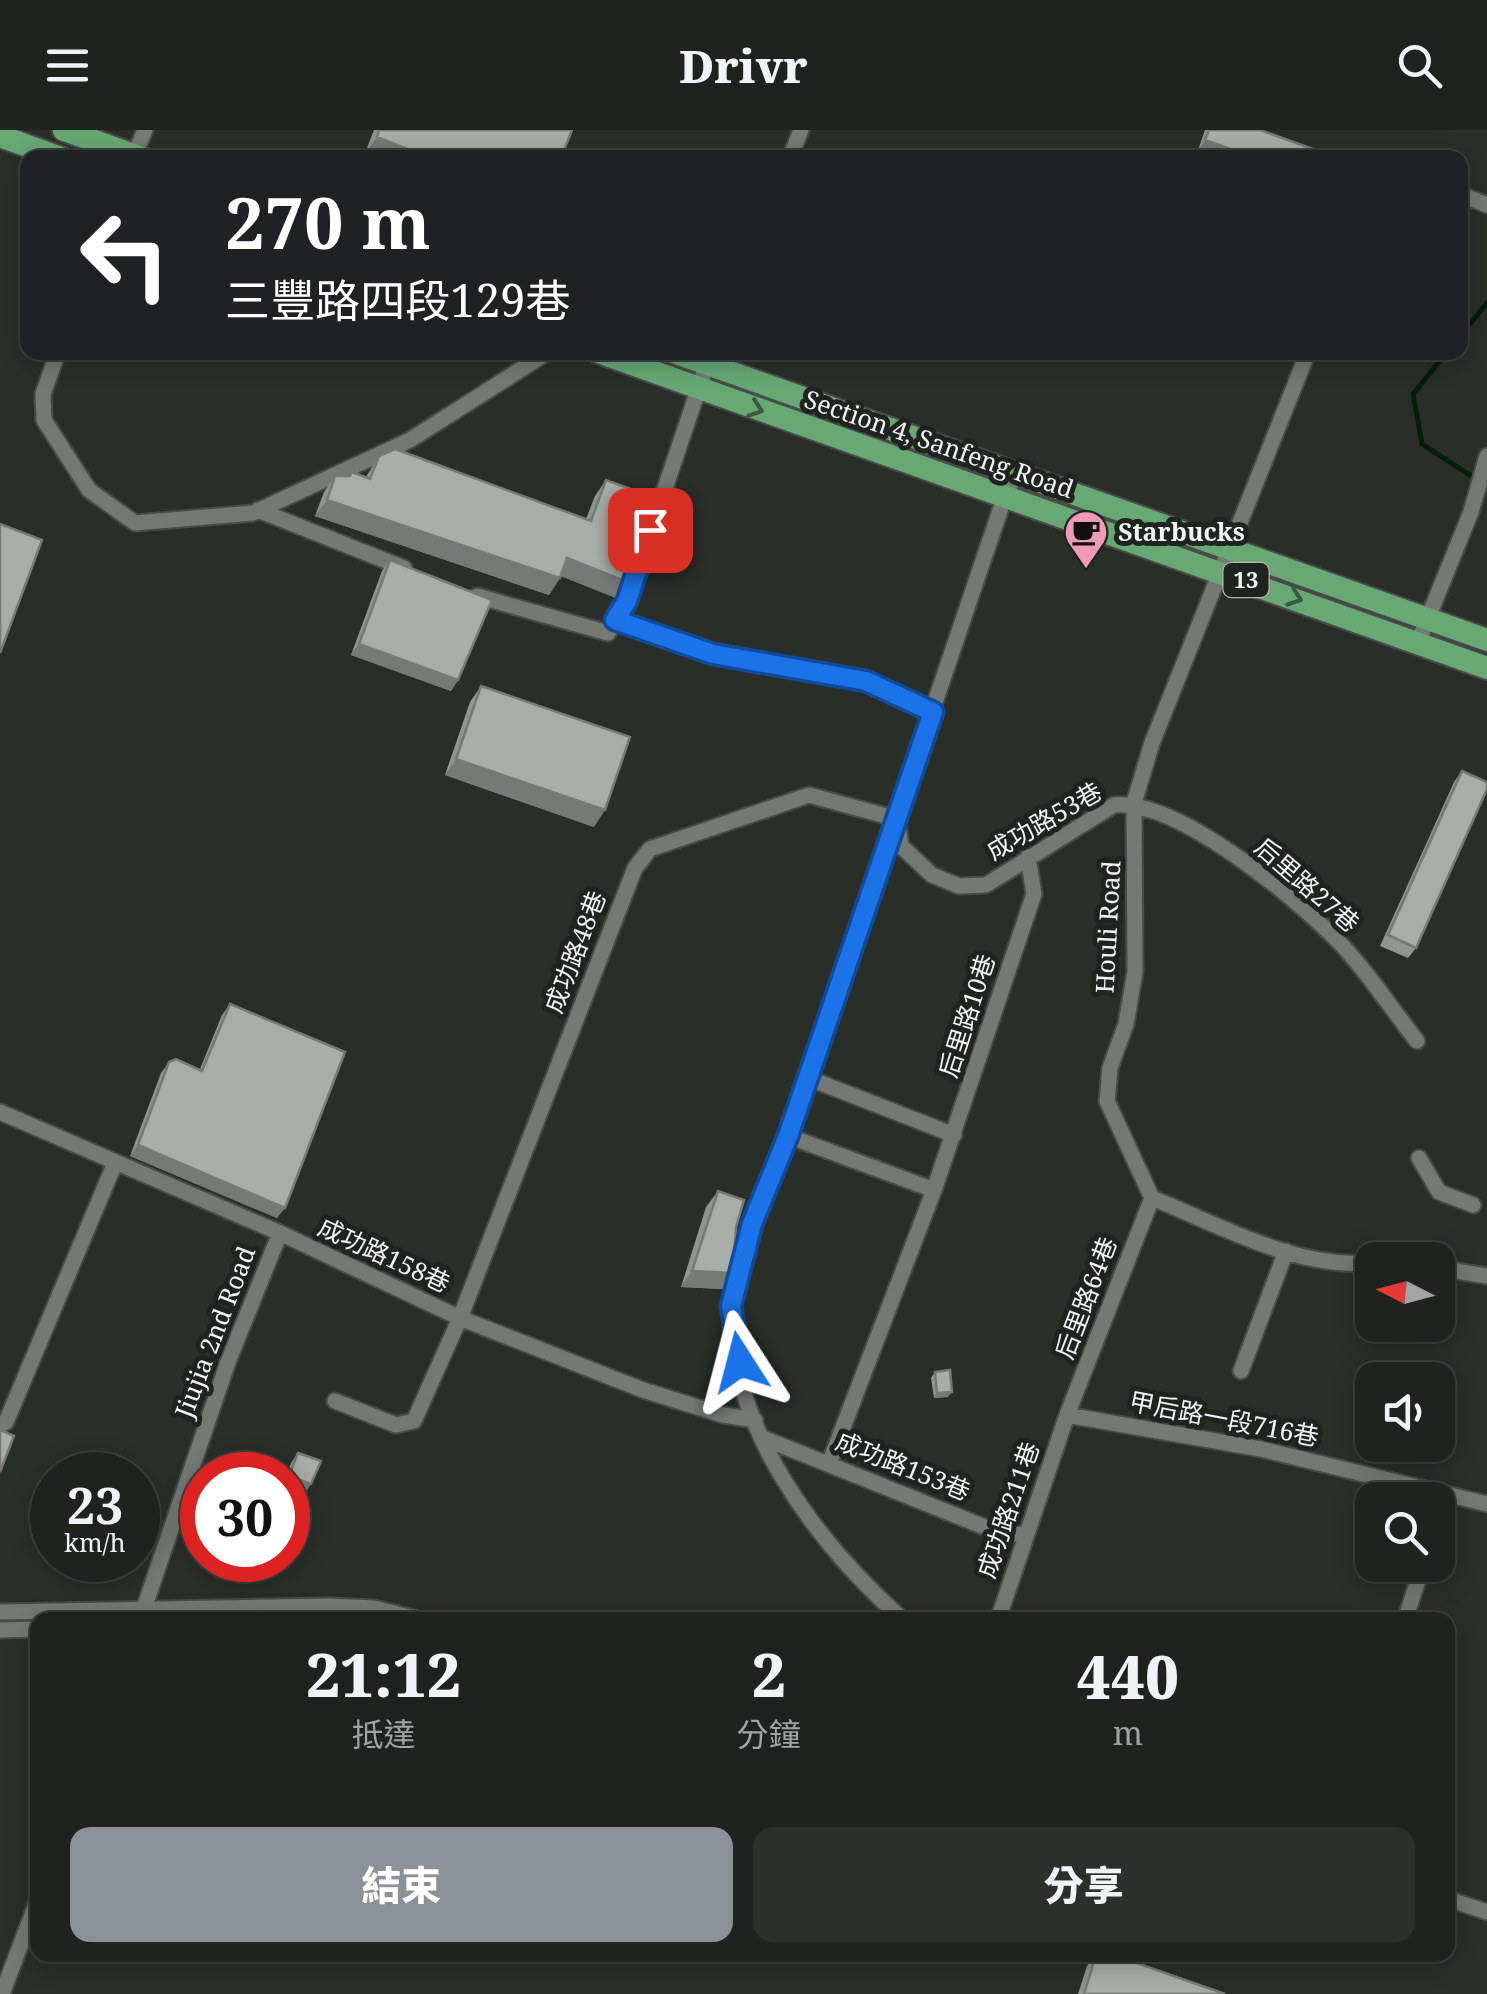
<!DOCTYPE html>
<html lang="zh-TW">
<head>
<meta charset="utf-8">
<style>
  :root { --surface:#1f221f; --page:#2c2f2c; --text:#f1f3f6; --muted:#a1a4a4; --line:#3c3f3d; --accent:#8c9099 }
  body { margin:0; font-family:"Noto Serif","Noto Sans TC",serif; background:var(--page); color:var(--text); height:100vh; display:flex; flex-direction:column; font-size:38px; white-space:nowrap }
  * { box-sizing:border-box; margin:0 }
  p { font-size:32px; color:var(--muted) }
  .icon { flex:none; width:55px; height:55px; fill:none; stroke:currentColor; stroke-width:2; stroke-linecap:round; stroke-linejoin:round }
  .map { position:relative; flex:1; overflow:hidden }
  .side { position:absolute; left:30px; top:1482px; width:1425px; height:350px; display:flex; flex-direction:column; background:var(--surface); border-radius:20px; box-shadow:0 5px 25px #0003,0 0 0 2px var(--line) }
  .side>* { flex:none }
  .top-card { position:absolute; left:20px; top:20px; width:1448px; height:210px; border-radius:20px; box-shadow:0 5px 25px #0003,0 0 0 2px var(--line); background:#202124; color:#fff; overflow:hidden }
  .needle { width:65px; rotate:276deg }
  .fabs { position:absolute; left:1355px; top:1112px; display:grid; gap:20px }
  .fabs a { display:grid; place-items:center; width:100px; height:100px; border-radius:20px; background:var(--surface); box-shadow:0 5px 25px #0003,0 0 0 2px var(--line); font-size:50px }
  .speed { position:absolute; left:30px; top:1322px; display:flex; gap:20px; font-size:50px; font-weight:700; text-align:center }
  .speed>* { display:grid; place-content:center; width:130px; height:130px; border-radius:50%; background:var(--surface); box-shadow:0 5px 25px #0003,0 0 0 2px var(--line); line-height:1 }
  .speed small { font-size:25px; font-weight:400 }
  .speed .limit { border:15px solid #d22; background:#fff; color:#111 }
  .pin { position:absolute; display:grid; place-items:center; width:85px; height:85px; color:#fff; margin:-42px; border-radius:20px; box-shadow:0 5px 15px #0006 }
  .me { position:absolute; width:110px; margin:-55px; rotate:351deg; stroke-linejoin:round; filter:drop-shadow(0 0 8px #0008) }
  .turn { display:flex; align-items:center; gap:35px; height:210px; padding:0 40px; font-size:45px }
  .turn .icon { width:130px; height:130px; stroke-width:2.5 }
  .turn b { display:block; font-size:70px; line-height:85px }
  .eta { display:flex; justify-content:space-evenly; align-items:center; height:170px; text-align:center }
  .eta b { font-size:60px; font-weight:800; line-height:70px }
  .primary-button { display:flex; gap:20px; margin-top:auto; padding:20px 40px }
  .primary-button a { flex:1; height:115px; border-radius:20px; background:var(--accent); color:#fff; font-size:40px; font-weight:800; line-height:115px; text-align:center }
  .primary-button a+a { background:var(--page); color:var(--text) }
  header { display:flex; justify-content:space-between; align-items:center; height:130px; padding:0 40px; background:var(--surface); font-size:45px; font-weight:800 }
  .map>svg:first-child { display:block }
  .lines { fill:none; stroke-linecap:round; stroke-linejoin:round }
  .stream { stroke:#031f09; stroke-width:5 }
  .street-casing { stroke:#484b48; stroke-width:19 }
  .primary-casing { stroke:#484b48; stroke-width:26 }
  .street { stroke:#747974; stroke-width:15 }
  .primary { stroke:#67a873; stroke-width:22 }
  .wall { fill:#909590 }
  .shaded-wall { fill:#767976 }
  .building { fill:#a8ada8; stroke:#767976; stroke-width:2.5 }
  .oneway { stroke:#3c5941 }
  .route-casing { stroke:#114b97; stroke-width:25 }
  .route { stroke:#1a73e8; stroke-width:18 }
  .labels { text-anchor:middle; stroke-width:10; stroke-linejoin:round; paint-order:stroke }
  .shield { fill:#1f2420; stroke:#b2b6b3; stroke-width:2.5 }
  .shield-label { font-size:22px; font-weight:bold; fill:#f1f4f2 }
  .street-label { font-size:25px; fill:#f1f4f2; stroke:#1f2420 }
  .poi-label { font-size:25px; font-weight:bold; fill:#f1f4f2; stroke:#1f2420; text-anchor:start }
</style>
</head>
<body>
<header><svg class="icon" aria-label="menu" viewBox="0 0 24 24"><path d="M4 6h16M4 12h16M4 18h16"/></svg>Drivr<svg class="icon" aria-label="search" viewBox="0 0 24 24"><circle cx="10" cy="10" r="6"/><path d="M15 15l6 6"/></svg></header>
<div class="map">
<svg width="1487" height="1864" viewBox="0 0 1487 1864">
  <rect width="100%" height="100%" fill="#292e29"/>
  <g class="lines">
    <path class="stream" d="M1460 206 1487 173
      M1447 222 1413 264 1422 314 1487 356
      M167 1488 325 1485 384 1490
      M0 1490 112 1489"/>
    <g class="street-casing">
      <path id="street" d="M133 28 145 0
        M790 28 801 0
        M1460 64 1487 75
        M58 222 43 264 44 290 89 360 135 393 253 383 410 310 548 222
        M1308 222 1152 613 1134 673 1135 842 1126 894 1110 938 1107 971 1152 1068C1222 1096 1296 1139 1372 1133
        M258 380 404 438
        M477 466 608 503 627 471 711 222
        M615 490 713 524 866 551 933 582
        M1419 510 1471 382 1487 326
        M808 948 954 1005
        M0 982 280 1103 460 1188 643 1260 723 1285 755 1290
        M788 1006 934 1060
        M1419 1028 1439 1062 1473 1075
        M1438 1138 1487 1146
        M1241 1241 1286 1121
        M335 1271 396 1295 414 1291 460 1188 635 738 650 719 809 665 897 689 901 716 932 745 959 756 986 755 1114 675C1177 669 1290 764 1335 808 1365 838 1390 877 1417 911
        M1067 1285 1261 1319 1487 1374
        M0 1295 6 1292 115 1033
        M763 1308 997 1402 1025 1405
        M829 1334 934 1060 1034 764 1028 727
        M1438 1393 1447 1364
        M0 1482 329 1476 374 1478 421 1490
        M140 1490 228 1232 280 1103
        M903 1490C818 1414 730 1300 731 1179 732 1125 768 1056 788 1006L1005 366 1016 344
        M998 1490 1067 1285 1152 1068
        M1405 1490 1423 1435
        M0 1500 38 1499
        M1448 1769 1487 1782
        M2 1864 38 1769"/>
    </g>
    <g class="primary-casing">
      <path id="primary" d="M64 0 142 28
        M0 6 61 28
        M598 222 1487 538
        M673 222 1487 510"/>
    </g>
    <use href="#street" class="street"/>
    <use href="#primary" class="primary"/>
  </g>
  <path class="wall" d="M374 0H572L561 28H376L365 23Z
    M1205 0H1260L1338 28H1218L1198 20Z
    M379 326 586 389 595 366 606 350 616 468 561 446 549 465 315 386 324 362 335 346H349L352 342 366 347Z
    M390 430 458 550 451 561 351 525 382 441Z
    M481 556 594 697 445 645 470 572Z
    M1462 641 1416 818 1408 828 1380 816 1454 652Z
    M230 874 277 1088 130 1026 161 943 169 932 200 939 222 885Z
    M718 1061 736 1097 733 1143 722 1159 681 1157 706 1077Z
    M935 1242 948 1267 934 1268 931 1248Z
    M298 1323 304 1365 288 1359V1345H286L291 1333Z
    M1094 1825H1114L1225 1864H1078L1087 1836Z"/>
  <path class="shaded-wall" d="M377 7 430 28H376L365 23Z
    M1205 10 1256 28H1218L1198 20Z
    M327 370 560 448 549 465 315 386Z
    M567 428 627 452 616 468 556 444Z
    M359 514 458 550 451 561 351 525Z
    M456 629 605 680 594 697 445 645Z
    M138 1015 285 1078 277 1088 130 1026Z
    M692 1141 733 1143 722 1159 681 1157Z
    M952 1262 948 1267 934 1268 937 1263Z
    M289 1346 311 1354 304 1365 288 1359V1348Z"/>
  <path class="building" d="M379 0H572L561 28H430L377 7Z
    M1209 0H1260L1338 28H1256L1205 10Z
    M395 319 591 391 606 350 656 368 627 452 567 428 560 448 327 370 335 346H350L352 342 370 349 379 326Z
    M0 394 42 410 0 523Z
    M390 430 492 470 458 550 359 514Z
    M481 556 630 607 605 680 456 629Z
    M1462 641 1487 652V659L1416 818 1388 805Z
    M230 874 345 922 285 1078 138 1015 169 932 176 929 202 941Z
    M718 1061 744 1070 736 1097 733 1143 692 1141Z
    M950 1240 952 1262 937 1263 935 1242Z
    M0 1300 14 1306 0 1342Z
    M298 1323 321 1331 311 1354 289 1346Z
    M1096 1825H1114L1225 1864H1084Z"/>
  <defs><path id="oneway-chevron" d="M-2-3.5L2.5 0L-2 3.5" fill="none" stroke-width="1.6" stroke-linecap="round" stroke-linejoin="round" transform="scale(2.5)"/></defs>
  <g class="oneway">
    <use href="#oneway-chevron" transform="translate(756 279) rotate(19)"/>
    <use href="#oneway-chevron" transform="translate(1295 468) rotate(20)"/>
  </g>
  <g class="lines">
    <g class="route-casing">
      <path id="route" d="M650 400 627 471 615 490 713 524 866 551 933 582 788 1006 752 1094 731 1176 740 1232"/>
    </g>
    <use href="#route" class="route"/>
  </g>
  <defs>
    <g id="cafe-pin" transform="scale(2.25)"><path d="M0 17L-7.5 6A9.5 9.5 0 1 1 7.5 6Z" fill="#f09ab7" stroke="#1f2420"/><path d="M-5.5-4.5H6V0H3Q3 3.5 0 3.5H-2.5Q-5.5 3.5-5.5 0ZM3-3.2v2h1.7v-2ZM-6 4.5H4V6H-6Z" fill="#111"/></g>
  </defs>
  <g fill-rule="evenodd">
    <use href="#cafe-pin" x="1086" y="402"/>
  </g>
  <g class="labels">
    <rect class="shield" x="1223.5" y="433" width="45" height="34" rx="8"/>
    <g class="shield-label">
      <text x="1246" y="458">13</text>
    </g>
    <g class="street-label">
      <text transform="translate(939 314) rotate(19)" y="9">Section 4, Sanfeng Road</text>
      <text transform="translate(1044 691) rotate(-30)" y="9">成功路53巷</text>
      <text transform="translate(1307 755) rotate(41)" y="9">后里路27巷</text>
      <text transform="translate(1108 797) rotate(-87)" y="9">Houli Road</text>
      <text transform="translate(575 822) rotate(-69)" y="9">成功路48巷</text>
      <text transform="translate(967 886) rotate(-72)" y="9">后里路10巷</text>
      <text transform="translate(384 1125) rotate(25)" y="9">成功路158巷</text>
      <text transform="translate(1086 1168) rotate(-69)" y="9">后里路64巷</text>
      <text transform="translate(215 1202) rotate(-69)" y="9">Jiujia 2nd Road</text>
      <text transform="translate(1224 1289) rotate(11)" y="9">甲后路一段716巷</text>
      <text transform="translate(903 1336) rotate(22)" y="9">成功路153巷</text>
      <text transform="translate(1008 1380) rotate(-71)" y="9">成功路211巷</text>
    </g>
    <g class="poi-label">
      <text x="1118" y="411">Starbucks</text>
    </g>
  </g>
</svg>
<div class="fabs">
<a><svg class="needle" viewBox="-14 -14 28 28"><path d="M0-13l5 13h-10z" fill="#e53935"/><path d="M0 13l5-13h-10z" fill="#a1a4a4"/></svg></a>
<a><svg class="icon" aria-label="sound" viewBox="0 0 24 24"><path d="M4 9h4l5-4v14l-5-4H4zM17 9q2 3 0 6"/></svg></a>
<a><svg class="icon" aria-label="search" viewBox="0 0 24 24"><circle cx="10" cy="10" r="6"/><path d="M15 15l6 6"/></svg></a>
</div>
<div class="speed"><div>23<small>km/h</small></div><div class="limit">30</div></div>
<div class="pin" style="left:650px;top:400px;background:#d93025"><svg class="icon" aria-label="arrive" viewBox="0 0 24 24"><path d="M6 21V4h12l-3 4 3 4H6"/></svg></div>
<svg class="me" style="left:740px;top:1232px" viewBox="-20 -20 40 40"><path d="M0-17L14 15 0 8-14 15z" fill="#1a73e8" stroke="#fff" stroke-width="4"/></svg>
<div class="top-card">
<div class="turn"><svg class="icon" aria-label="left" viewBox="0 0 24 24"><path d="M17 20v-9H6M10 6l-5 5 5 5"/></svg><div><b>270 m</b>三豐路四段129巷</div></div>
</div>
<section class="side">
<div class="eta">
<div><b>21:12</b><p>抵達</p></div>
<div><b>2</b><p>分鐘</p></div>
<div><b>440</b><p>m</p></div>
</div>
<div class="primary-button"><a>結束</a><a>分享</a></div>
</section>
</div>
</body>
</html>
